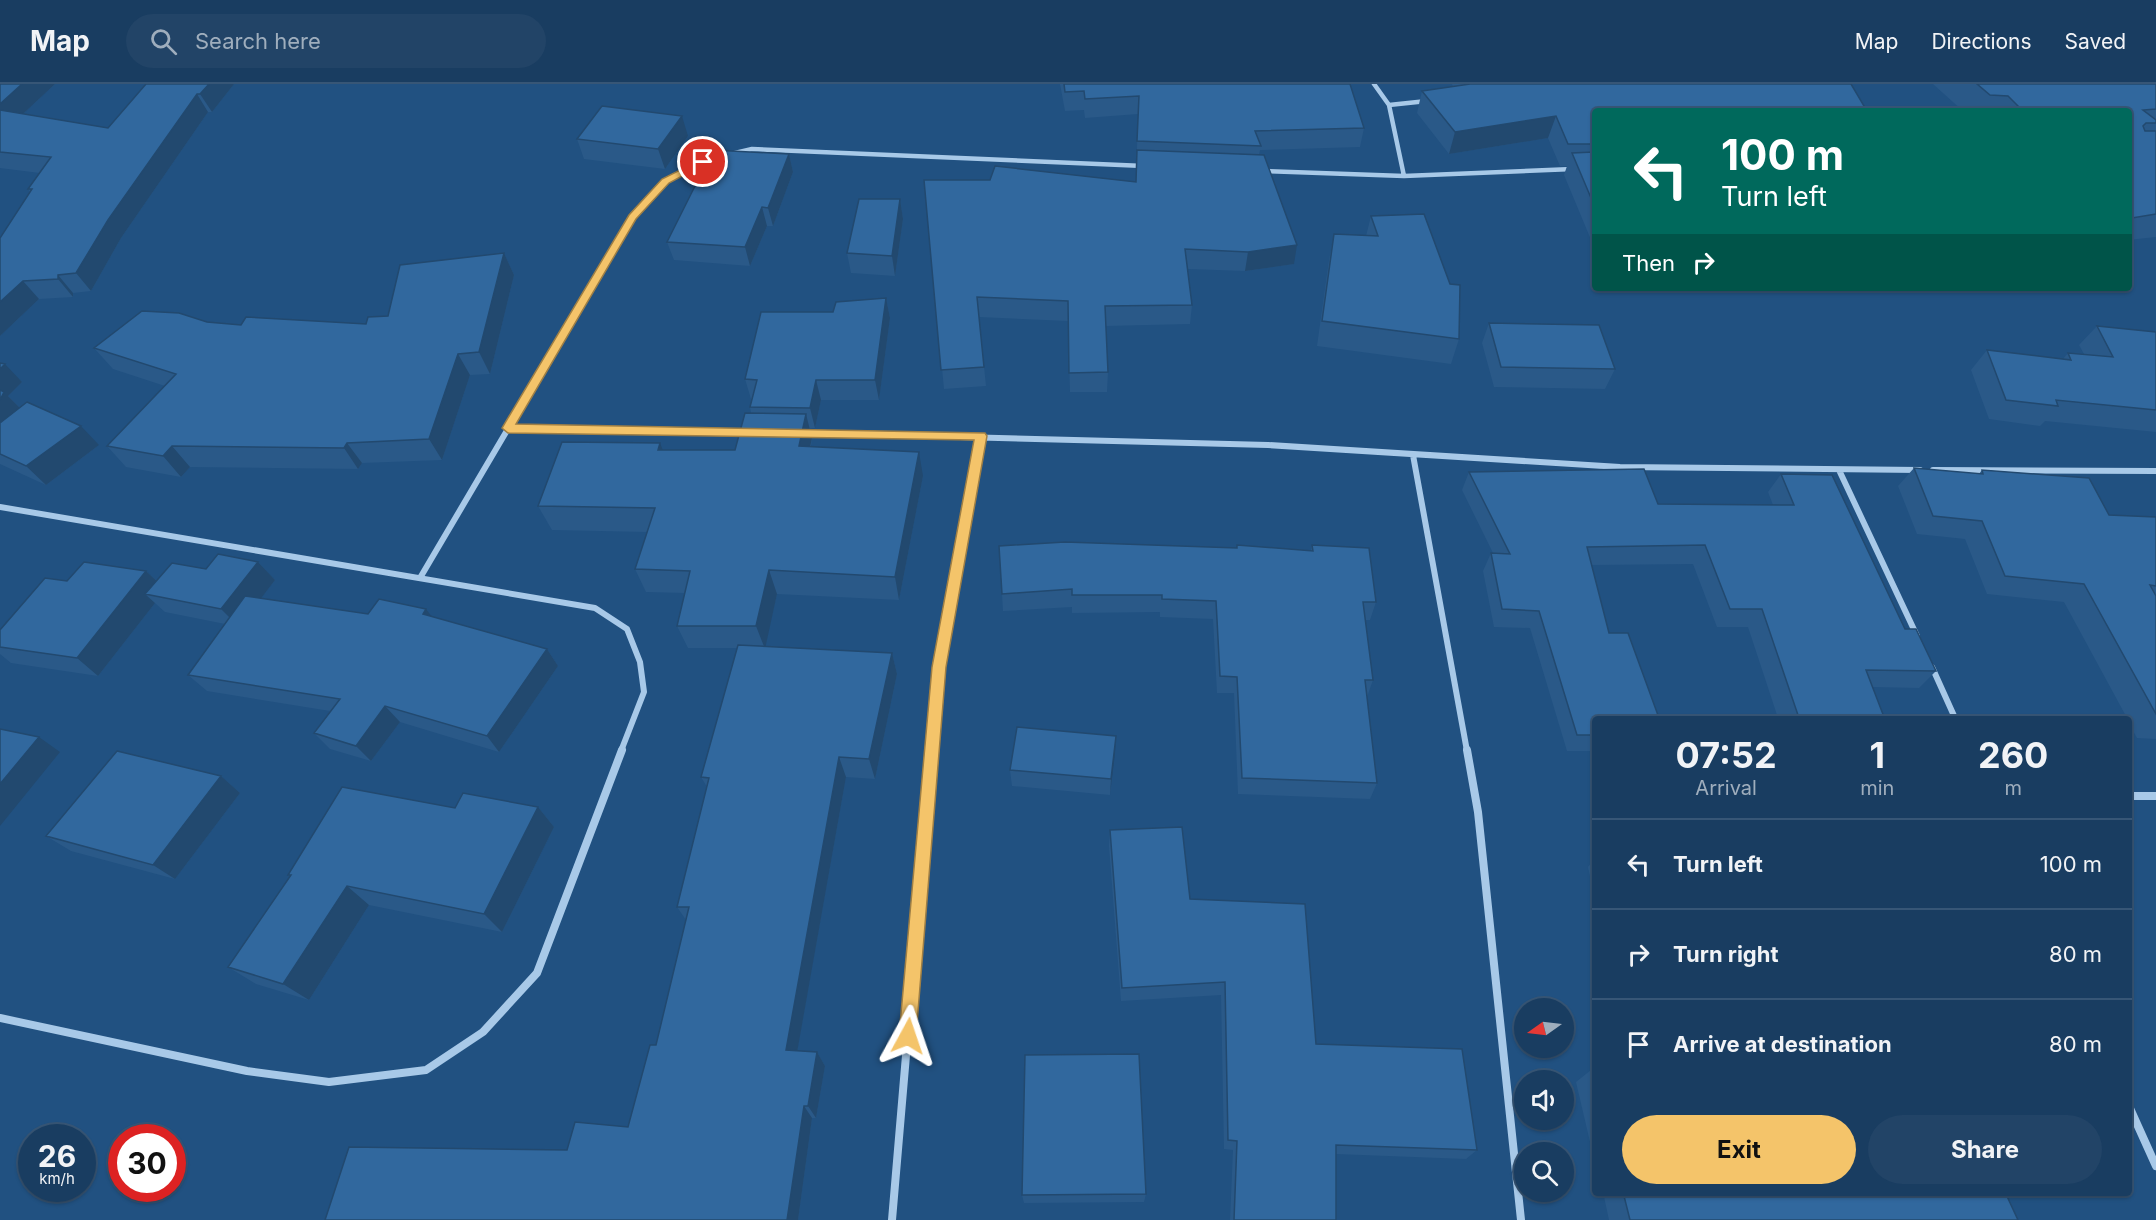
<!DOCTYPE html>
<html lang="en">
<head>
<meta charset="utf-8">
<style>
  :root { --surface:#193d61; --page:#224467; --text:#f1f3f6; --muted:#9faebd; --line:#375676; --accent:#f4c46a }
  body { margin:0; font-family:Inter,sans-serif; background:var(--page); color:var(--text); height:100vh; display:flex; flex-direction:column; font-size:22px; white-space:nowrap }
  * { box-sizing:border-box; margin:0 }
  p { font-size:20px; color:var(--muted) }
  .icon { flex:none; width:33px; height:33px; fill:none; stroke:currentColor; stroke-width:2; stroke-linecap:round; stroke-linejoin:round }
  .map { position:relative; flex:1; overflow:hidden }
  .details { position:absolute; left:1592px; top:632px; width:540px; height:480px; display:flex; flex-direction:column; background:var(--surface); border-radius:6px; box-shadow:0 2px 4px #0004,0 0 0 2px var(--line) }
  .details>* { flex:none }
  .guide { position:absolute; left:1592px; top:24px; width:540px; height:183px; border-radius:6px; box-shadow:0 2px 4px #0004,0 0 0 2px var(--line); background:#00695c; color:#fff; overflow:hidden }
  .needle { width:39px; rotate:256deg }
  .buttons { position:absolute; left:1514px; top:914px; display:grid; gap:12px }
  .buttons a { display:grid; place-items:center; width:60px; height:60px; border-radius:50%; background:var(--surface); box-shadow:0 2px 4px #0004,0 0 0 2px var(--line); font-size:30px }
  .speed { position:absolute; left:18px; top:1040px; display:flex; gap:12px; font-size:30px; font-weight:700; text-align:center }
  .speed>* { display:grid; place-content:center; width:78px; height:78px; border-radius:50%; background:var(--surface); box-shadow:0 2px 4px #0004,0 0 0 2px var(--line); line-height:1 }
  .speed small { font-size:15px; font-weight:400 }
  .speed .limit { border:9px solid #d22; background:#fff; color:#111 }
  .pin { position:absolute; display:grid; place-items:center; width:51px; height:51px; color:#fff; margin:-26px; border:3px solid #fff; border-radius:50%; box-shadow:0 2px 6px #0007 }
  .me { position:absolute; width:66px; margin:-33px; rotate:5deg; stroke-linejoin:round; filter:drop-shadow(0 0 4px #0008) }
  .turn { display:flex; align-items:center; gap:21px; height:126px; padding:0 30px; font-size:27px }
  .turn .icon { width:78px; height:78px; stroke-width:2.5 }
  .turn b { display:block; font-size:42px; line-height:51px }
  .then { display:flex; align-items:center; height:57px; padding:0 30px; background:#0003; gap:12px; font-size:22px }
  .eta { display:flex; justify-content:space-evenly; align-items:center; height:102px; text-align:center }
  .eta b { font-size:36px; font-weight:700; line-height:42px }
  .button { display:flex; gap:12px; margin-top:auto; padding:12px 30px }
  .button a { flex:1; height:69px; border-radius:36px; background:var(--accent); color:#111; font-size:24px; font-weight:700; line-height:69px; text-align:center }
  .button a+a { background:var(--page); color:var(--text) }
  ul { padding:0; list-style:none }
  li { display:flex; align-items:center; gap:18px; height:90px; padding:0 30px; border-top:2px solid var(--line) }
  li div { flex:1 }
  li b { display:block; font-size:22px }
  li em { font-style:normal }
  header { display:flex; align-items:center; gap:36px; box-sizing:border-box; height:84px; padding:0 30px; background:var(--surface); border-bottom:2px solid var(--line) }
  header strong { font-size:28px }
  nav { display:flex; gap:33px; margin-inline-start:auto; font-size:21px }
  .search { width:420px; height:54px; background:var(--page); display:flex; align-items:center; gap:15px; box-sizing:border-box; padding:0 21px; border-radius:33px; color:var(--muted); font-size:22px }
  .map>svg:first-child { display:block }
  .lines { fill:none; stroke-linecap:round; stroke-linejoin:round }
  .street-far2 { stroke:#a8c9e8; stroke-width:4.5 }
  .street-far1 { stroke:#a8c9e8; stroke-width:6 }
  .street { stroke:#a8c9e8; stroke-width:8 }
  .wall { fill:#2a5988 }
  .shaded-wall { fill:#22496f }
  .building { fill:#31689e; stroke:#22496f; stroke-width:1.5 }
  .route { fill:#f4c46a; stroke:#9f7f45; stroke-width:1.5 }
</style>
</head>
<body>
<header>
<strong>Map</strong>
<div class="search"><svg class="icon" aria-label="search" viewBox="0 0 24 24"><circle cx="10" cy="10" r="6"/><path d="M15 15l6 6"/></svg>Search here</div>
<nav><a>Map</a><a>Directions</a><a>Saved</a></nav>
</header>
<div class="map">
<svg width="2156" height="1136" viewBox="0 0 2156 1136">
  <rect width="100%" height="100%" fill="#215181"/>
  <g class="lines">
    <path class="street-far2" d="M1374 0 1389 21 1404 92
      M1389 21 1427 17
      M735 69 752 65 1144 82
      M1262 87 1404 92 1573 85
      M537 295 632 134 668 97 687 85 713 74"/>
    <path class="street-far1" d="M508 344 747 348
      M806 349 1268 361 1620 383 1920 386
      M1413 371 1467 667
      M1839 386 1917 552
      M1933 386 2156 387
      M0 423 595 524 627 545 640 578 644 608 621 667
      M420 494 538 294
      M1932 583 1955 634
      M932 667 939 583 981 352"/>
    <path class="street" d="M1467 666 1478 728 1521 1136
      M2128 712H2156
      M0 934 247 987 329 998 426 986 483 948 537 889 622 666
      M2128 1020 2156 1082
      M892 1136 932 666"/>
  </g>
  <path class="wall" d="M0 0H55L23 30 108 44 146 0H234L212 28H208L121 154 91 207 73 209V213L39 215 0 252 30 108 28 105 40 89 0 84Z
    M1060 0H1350L1364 44 1360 63 1260 66 1259 71 1294 180 1245 187 1188 185 1192 221 1190 240 1106 242 1108 288 1107 308H1070L1068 237 979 233 986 302 944 305 924 96 1136 98 1138 30 1085 34 1084 26 1065 27Z
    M1452 0H1851L1867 27H1594V163L1564 91 1567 82H1560L1548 54 1449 70 1417 29 1422 7 1453 3Z
    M1933 0H2156V153L2128 156V27H1963Z
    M688 52 665 85 584 75 577 55Z
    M789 70 793 88 773 142H767L750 182 674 176 667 158Z
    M900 115 903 135 895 192 851 189 847 169Z
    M1371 132 1459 255 1451 280 1317 262 1329 176 1334 150 1366 152Z
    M504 169 514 191 490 290 470 291 442 376 362 379 358 385 190 383 181 393 126 383 107 362 165 302 113 285 94 264 207 238 241 241 366 240 388 232Z
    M886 214 890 234 879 316H821L815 344H810L812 354 811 362 923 392 899 516 777 510 765 562 892 569 897 590 875 695 846 693 797 967 817 968 825 982 816 1034H812L798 1136H325L567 1066 628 1043 656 961 686 836 677 823 707 703 701 693 737 564H688L677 542 685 509 646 508 635 485 647 448 552 446 538 422 663 366H735L751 329 750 323 752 315H751L745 295 833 228Z
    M1489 239 1615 285 1605 305 1494 303 1482 259Z
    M2097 242 2156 248V348L2045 337 2040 342 1989 335 1971 286 1987 266 2063 275 2068 269 2084 270 2079 261Z
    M0 279 22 298 8 312 20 324 99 361 46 401 0 380Z
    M1914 384 1979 390 1982 386 2109 431 2156 433V655L2137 654 2128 638V634H2127L2064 518 1987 510 1965 455 1917 450 1898 402Z
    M1469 388 1658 420 1773 421 1768 408 1781 390 1905 545 1936 587 1919 604 1872 603 1884 633 1882 634H1778L1748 543H1717L1693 480 1592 481 1594 667H1567L1530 544 1494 543 1483 487 1491 469H1493L1462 406Z
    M1312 461 1376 518 1370 536H1365L1373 596 1367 613 1377 699 1370 715 1238 710 1234 609H1217L1213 535 1160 533V528L1072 529V523L1003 527 1002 510 1311 466Z
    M258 478 275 496 261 514 368 530 432 533 547 565 558 582 499 668 400 638 371 677 330 665 314 649 330 627 207 607 188 591 225 540 165 528 155 519 98 592 11 579 0 570V546L67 497 146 487 157 497 206 485Z
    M1116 652 1110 711 1012 702 1010 686Z
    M221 692 240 709 175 795 71 767 46 752Z
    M538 723 554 743 502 848 369 821 309 916 256 900 228 883 290 793 288 791 455 724Z
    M1110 746 1190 815 1316 960 1477 1066 1466 1075 1336 1070V1136H1230L1233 1066 1224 1065 1221 911 1121 917 1109 762Z
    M1594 775V812L1588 783Z
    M1591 986H1594V1075L1576 998Z
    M1603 1108H2005L2018 1136H1609Z
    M1146 1110 1144 1118 1024 1119 1022 1111Z"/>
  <path class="shaded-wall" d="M22 0H55L9 43 0 31V20Z
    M209 0H234L212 28 200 10Z
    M197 10 208 28 121 154 91 207 76 189 108 136Z
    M682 32 688 52 665 85 658 65Z
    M1556 32 1548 54 1449 70 1455 48Z
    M789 70 793 88 773 142 768 124Z
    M900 115 903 135 895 192 892 172Z
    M762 123 767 142 750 182 745 163Z
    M1297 161 1294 180 1245 187 1248 168Z
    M504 169 514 191 490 290 479 268Z
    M58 191 73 209V213L58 195Z
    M23 197 39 215 0 252V218Z
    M886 214 890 234 879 316 875 296Z
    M458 270 470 291 442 376 429 355Z
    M5 280 22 298 8 312 22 326 0 364V285Z
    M816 296 821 316 815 344 810 324Z
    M806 330 812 354 805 386 799 362Z
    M81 342 99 361 46 401 26 382Z
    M347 359 362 379 358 385 344 364Z
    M660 359 670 384 658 366Z
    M172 362 190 383 181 393 163 372Z
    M919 368 923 392 899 516 895 493Z
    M258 478 275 496 239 543 221 525Z
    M769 486 777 510 765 565 756 542Z
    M146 487 165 505 145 510 155 519 98 592 77 574Z
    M426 525 439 542 423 530Z
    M547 565 558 582 499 668 487 652Z
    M892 569 897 590 875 695 869 675Z
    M385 622 400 638 371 677 356 662Z
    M1116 652 1115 669 1110 711 1111 695Z
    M39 653 60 668 0 742V700Z
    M839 673 846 693 795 980 786 966Z
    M221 692 240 709 175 795 153 781Z
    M538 723 554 743 502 848 484 830Z
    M347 802 369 821 309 916 283 900Z
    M817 968 825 982 816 1034 808 1022Z
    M804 1022 812 1034 798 1136H787Z"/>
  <path class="building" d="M0 0H22L0 20Z
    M146 0H209L200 10H197L108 136 76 189 58 191V195L23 197 0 218V154L32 105H28L51 73 0 68V26L108 44Z
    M1064 0H1350L1364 44 1255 47 1261 62 1137 57 1139 12 1085 15 1084 7 1065 8Z
    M1470 0H1851L1867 27H1710L1708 24 1594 27V60H1568L1556 32 1455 48 1422 7Z
    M1977 0H2156V25L2143 26 2156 36V39H2146L2143 42 2145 47H2156V130L2132 134 2128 130V27H2023L2008 12 1990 11Z
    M602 22 682 32 658 65 577 55Z
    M713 66 789 70 768 124 762 123 745 163 667 158Z
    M1137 66 1264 71 1297 161 1248 168 1185 165 1192 221 1105 222 1108 288 1069 289 1068 217 977 213 984 283 941 286 924 96H990L995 82 1136 98Z
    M1594 68V121L1572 69Z
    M859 115H900L892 172 847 169Z
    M1424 130 1450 200 1460 201 1459 255 1322 237 1334 150 1378 152 1371 132Z
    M504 169 479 268 458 270 429 355 347 359 344 364 172 362 163 372 107 362 176 290 94 264 142 227 179 229 207 238 241 241 246 233 366 240 368 233 388 232 400 181Z
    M886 214 875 296H816L810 324 750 323 757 296 745 295 761 228H833L836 218Z
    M1489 239 1599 241 1615 285 1501 283Z
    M2097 242 2156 248V326L2056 316 2058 322 2006 316 1987 266 2071 276 2068 269 2113 273Z
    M0 279 5 280 0 285Z
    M0 306 4 308 0 316Z
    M27 318 81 342 26 382 0 370V339Z
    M745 329 806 330 799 362 919 368 895 493 769 486 756 542H677L690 487 635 485 655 424 538 422 562 358 660 359 658 366H735Z
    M1914 384 1983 390 1982 386 2089 394 2109 431 2156 433V502L2150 501 2156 512V630L2084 500 2005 492 1982 437 1933 432Z
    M1644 385 1658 420 1794 421 1781 390 1832 391 1905 545H1916L1936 587 1866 586 1884 633 1879 632 1880 634H1799L1762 525H1730L1705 461 1587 463 1609 549H1628L1659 634H1594V651H1577L1539 527 1502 525 1491 469 1510 470 1469 388Z
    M1065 458 1237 464V461L1313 467 1312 461 1369 464 1376 518H1363L1373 596H1365L1377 699 1242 694 1237 593 1220 592 1216 517 1162 515V511H1072V505L1002 510 999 462Z
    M218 470 258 478 221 525 145 510 172 479 206 485Z
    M84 478 146 487 77 574 0 563V546L45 494 67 497Z
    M245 512 368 530 379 515 426 525 423 530 547 565 487 652 385 622 356 662 314 649 340 615 188 591Z
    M738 561 892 569 869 675 839 673 786 966 817 968 808 1022H804L787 1136H325L349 1063 567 1066 575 1038 628 1043 650 961H656L689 823H677L709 694 701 693Z
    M1017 643 1116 652 1111 695 1010 686Z
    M0 645 39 653 0 700Z
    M117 667 221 692 153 781 46 752Z
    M342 703 455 724 463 709 538 723 484 830 347 802 283 900 228 883 291 791H288Z
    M1182 743 1190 815 1305 820 1316 960 1462 965 1477 1066 1336 1061V1136H1234L1237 1057 1228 1056 1225 898 1122 904 1110 746Z
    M1139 970 1146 1110 1022 1111 1025 971Z
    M1591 986H1594V998Z
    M1623 1108H2005L2018 1136H1630Z"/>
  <path class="route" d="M700 76 708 78 669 99 636 135 516 340 985 349 987 352 946 583 916 952 914 958 908 960 902 958 899 952 932 583 974 356 508 349 502 344 629 131 662 95Z"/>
</svg>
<div class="buttons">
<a><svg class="needle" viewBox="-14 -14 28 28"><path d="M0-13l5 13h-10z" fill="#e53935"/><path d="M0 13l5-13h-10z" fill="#9faebd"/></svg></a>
<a><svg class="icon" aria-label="sound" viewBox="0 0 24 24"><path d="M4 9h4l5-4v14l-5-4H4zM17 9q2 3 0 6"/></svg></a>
<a><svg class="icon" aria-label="search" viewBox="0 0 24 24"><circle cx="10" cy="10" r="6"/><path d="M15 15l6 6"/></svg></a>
</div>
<div class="speed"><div>26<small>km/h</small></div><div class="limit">30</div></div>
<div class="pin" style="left:703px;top:78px;background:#d93025"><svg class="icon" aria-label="arrive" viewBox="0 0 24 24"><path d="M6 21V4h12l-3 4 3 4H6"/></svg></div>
<svg class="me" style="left:908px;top:952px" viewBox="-20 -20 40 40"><path d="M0-17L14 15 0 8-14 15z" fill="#f4c46a" stroke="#fff" stroke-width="4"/></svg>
<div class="guide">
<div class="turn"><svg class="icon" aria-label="left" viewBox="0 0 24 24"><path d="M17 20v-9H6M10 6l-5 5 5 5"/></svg><div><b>100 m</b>Turn left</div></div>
<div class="then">Then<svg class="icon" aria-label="right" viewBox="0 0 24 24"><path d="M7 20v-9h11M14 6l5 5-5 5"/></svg></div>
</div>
<section class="details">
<div class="eta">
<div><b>07:52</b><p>Arrival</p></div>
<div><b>1</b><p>min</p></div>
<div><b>260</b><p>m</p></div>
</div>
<ul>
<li><svg class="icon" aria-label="left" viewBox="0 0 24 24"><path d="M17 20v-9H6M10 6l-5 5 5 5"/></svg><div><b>Turn left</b></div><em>100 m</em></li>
<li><svg class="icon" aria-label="right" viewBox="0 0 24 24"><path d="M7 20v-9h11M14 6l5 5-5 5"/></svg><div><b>Turn right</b></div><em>80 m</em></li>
<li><svg class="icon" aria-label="arrive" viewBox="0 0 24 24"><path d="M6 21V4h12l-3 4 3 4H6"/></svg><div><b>Arrive at destination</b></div><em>80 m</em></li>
</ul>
<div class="button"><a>Exit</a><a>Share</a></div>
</section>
</div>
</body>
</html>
